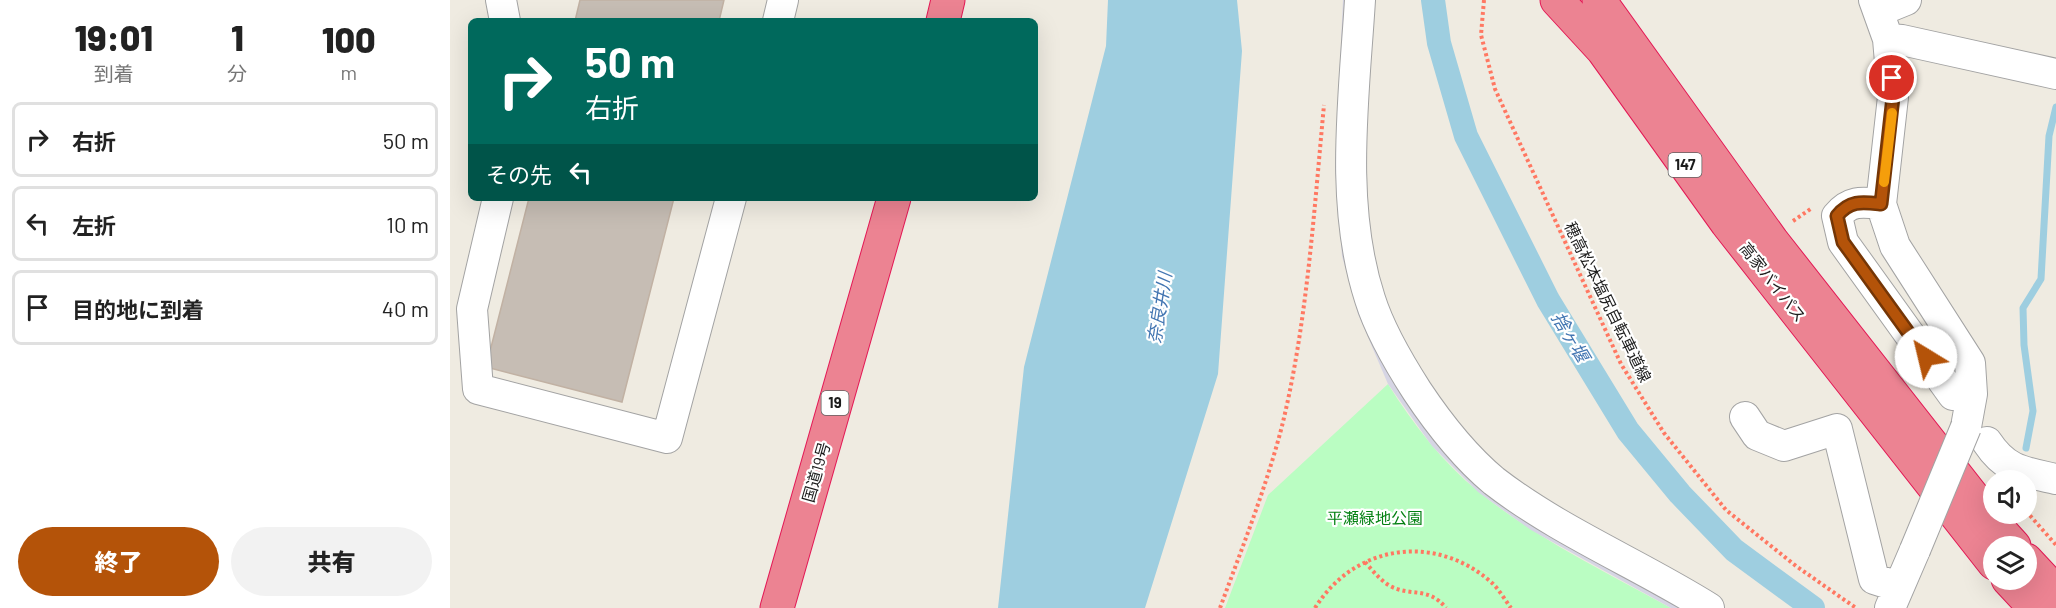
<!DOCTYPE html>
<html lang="ja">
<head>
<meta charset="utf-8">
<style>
  :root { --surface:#fff; --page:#f2f2f2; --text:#222; --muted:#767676; --line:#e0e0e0; --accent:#b45309 }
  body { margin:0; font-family:Barlow,"Noto Sans JP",sans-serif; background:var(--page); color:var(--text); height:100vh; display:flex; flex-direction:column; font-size:22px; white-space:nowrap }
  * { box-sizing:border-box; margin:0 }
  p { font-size:20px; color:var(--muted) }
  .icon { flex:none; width:33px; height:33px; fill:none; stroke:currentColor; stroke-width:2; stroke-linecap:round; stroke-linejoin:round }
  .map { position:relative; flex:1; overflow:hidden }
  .panel { display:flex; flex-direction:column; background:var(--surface); width:450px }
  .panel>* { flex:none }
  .guide { position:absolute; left:18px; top:18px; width:570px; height:183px; border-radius:9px; box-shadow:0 6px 24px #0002; background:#00695c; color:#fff; overflow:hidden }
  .buttons { position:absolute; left:1533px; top:470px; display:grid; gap:12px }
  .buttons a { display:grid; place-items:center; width:54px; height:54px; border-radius:50%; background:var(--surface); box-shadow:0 6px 24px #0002; font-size:30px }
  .pin { position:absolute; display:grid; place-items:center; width:51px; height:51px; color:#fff; margin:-26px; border:3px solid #fff; border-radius:50%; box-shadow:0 2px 6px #0007 }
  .me { position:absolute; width:66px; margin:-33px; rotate:324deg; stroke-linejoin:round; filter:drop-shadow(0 0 4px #0008) }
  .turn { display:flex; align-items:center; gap:21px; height:126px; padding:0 18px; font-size:27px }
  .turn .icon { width:78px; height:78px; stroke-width:2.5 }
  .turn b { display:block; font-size:42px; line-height:51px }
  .then { display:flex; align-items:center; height:57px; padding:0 18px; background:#0003; gap:12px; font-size:22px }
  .eta { display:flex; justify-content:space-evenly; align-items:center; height:102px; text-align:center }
  .eta b { font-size:36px; font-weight:800; line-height:42px }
  .button { display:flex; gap:12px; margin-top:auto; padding:12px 18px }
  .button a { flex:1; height:69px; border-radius:36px; background:var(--accent); color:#fff; font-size:24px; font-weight:800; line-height:69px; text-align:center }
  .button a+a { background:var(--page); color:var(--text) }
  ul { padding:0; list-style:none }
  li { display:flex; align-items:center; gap:18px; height:75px; margin:0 12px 9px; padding:0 6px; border:3px solid var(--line); border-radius:9px }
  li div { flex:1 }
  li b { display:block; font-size:22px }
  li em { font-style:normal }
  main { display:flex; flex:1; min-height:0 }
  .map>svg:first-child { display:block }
  .park { fill:#bafdc2 }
  .plaza { fill:#d6d5e4 }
  .water { fill:#9ecee0 }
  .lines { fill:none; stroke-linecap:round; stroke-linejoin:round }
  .stream { stroke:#9ecee0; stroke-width:7 }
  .canal { stroke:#9ecee0; stroke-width:24 }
  .building { fill:#c6bdb4; stroke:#c1b1a3; stroke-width:1.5 }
  .minor-casing { stroke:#a3a3a3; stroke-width:32 }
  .highway-casing { stroke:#e31855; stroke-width:35 }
  .path { stroke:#ff7862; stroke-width:4; stroke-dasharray:3 3; stroke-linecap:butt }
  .minor { stroke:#fff; stroke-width:30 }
  .highway { stroke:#ec8392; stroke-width:33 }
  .minor-bridge-casing { stroke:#a3a3a3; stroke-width:32; stroke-linecap:butt }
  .minor-bridge { stroke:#fff; stroke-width:30 }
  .route-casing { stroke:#753606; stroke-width:15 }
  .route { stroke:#b45309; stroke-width:10 }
  .slow { stroke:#f59e0b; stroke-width:10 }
  .labels { text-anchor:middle; stroke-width:4.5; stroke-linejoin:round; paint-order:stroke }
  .shield { fill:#fff; stroke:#606060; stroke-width:1.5 }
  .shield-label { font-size:15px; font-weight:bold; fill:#1c1c1c }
  .street-label { font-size:16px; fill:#1c1c1c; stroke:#fff }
  .park-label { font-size:16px; fill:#048113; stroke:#fff }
  .water-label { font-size:18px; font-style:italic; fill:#4376b2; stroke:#fff }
</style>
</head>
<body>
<main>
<section class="panel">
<div class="eta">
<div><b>19:01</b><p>到着</p></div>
<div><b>1</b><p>分</p></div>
<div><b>100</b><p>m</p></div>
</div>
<ul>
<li><svg class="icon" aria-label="right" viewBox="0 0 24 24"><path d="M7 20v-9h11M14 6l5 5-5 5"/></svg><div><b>右折</b></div><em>50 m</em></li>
<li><svg class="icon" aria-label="left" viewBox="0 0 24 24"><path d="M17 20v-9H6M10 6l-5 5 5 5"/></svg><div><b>左折</b></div><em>10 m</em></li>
<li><svg class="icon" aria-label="arrive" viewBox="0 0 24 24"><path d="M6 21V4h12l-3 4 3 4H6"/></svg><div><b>目的地に到着</b></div><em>40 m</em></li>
</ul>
<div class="button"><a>終了</a><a>共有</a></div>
</section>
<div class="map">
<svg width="1606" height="608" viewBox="0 0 1606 608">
  <rect width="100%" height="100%" fill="#efebe1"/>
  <path class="park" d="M938 384C963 424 992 462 1029 492 1087 539 1156 572 1221 608H775L818 495Z"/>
  <path class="plaza" d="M893 0H899L892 126 956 398 1236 608H1221L1081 530 1028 492 982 446 938 384 908 314 892 256 885 167Z"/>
  <path class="water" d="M658 0H787L792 51 768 374 695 608H548L574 367 656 46Z"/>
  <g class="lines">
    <path class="stream" d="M1576 448 1583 411 1574 345 1573 308 1591 279 1599 136 1606 107"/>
    <path class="canal" d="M983 0 989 43 1016 136 1098 300 1178 431 1230 494 1284 550 1363 608"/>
  </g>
  <path class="building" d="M130 0H274L269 21H125Z
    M79 198H224L172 402 36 367Z"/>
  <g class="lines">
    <g class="minor-casing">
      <path id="minor" d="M51 0 55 21
        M910 0C904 97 889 204 920 299 930 331 949 363 967 391 989 424 1014 456 1044 481 1110 532 1189 564 1259 608
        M1424 0 1438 39 1443 97 1431 204 1445 246 1520 363 1522 394 1516 427
        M1429 11 1456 0
        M328 21 333 0
        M1438 39 1452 40 1606 74
        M48 198 22 309 28 389 217 438 281 198
        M1431 204C1412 202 1400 200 1387 216L1393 242 1503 395
        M1295 417 1307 435 1334 446 1387 429 1424 579 1449 587
        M1537 442C1556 471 1574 472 1606 479
        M1440 608 1465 550"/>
    </g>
    <g class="highway-casing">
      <path id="highway" d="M1107 0 1153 50 1277 223 1544 563
        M1149 0 1322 241 1545 525 1564 546
        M493 21 498 0
        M1576 560 1606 592
        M1558 579 1585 608
        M327 608 444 198"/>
    </g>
    <path class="path" d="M1034 0 1031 35 1045 89 1171 364 1214 433 1276 510 1346 566 1406 608
      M1343 221 1362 208
      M1576 511 1606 545
      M915 562C923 571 930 580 940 586 961 597 978 586 996 608
      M770 608C792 548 816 488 832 426 857 324 864 211 874 105
      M865 608C905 544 985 533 1041 582 1049 589 1055 600 1061 608"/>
    <use href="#minor" class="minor"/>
    <use href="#highway" class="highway"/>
    <g class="minor-bridge-casing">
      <path id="minor-bridge" d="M1465 550 1516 427"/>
    </g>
    <use href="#minor-bridge" class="minor-bridge"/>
  </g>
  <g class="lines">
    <g class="route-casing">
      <path id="route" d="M1442 78 1443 97 1431 204C1412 202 1400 200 1387 216L1393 242 1476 357"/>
    </g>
    <use href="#route" class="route"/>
    <path class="slow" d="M1434 182 1442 113"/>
  </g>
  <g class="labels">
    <g class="shield">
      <rect x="1218.5" y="153" width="33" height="24" rx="4.5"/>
      <rect x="371.5" y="391" width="27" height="24" rx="4.5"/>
    </g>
    <g class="shield-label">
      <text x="1235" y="170">147</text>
      <text x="385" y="408">19</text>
    </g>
    <g class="street-label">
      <text transform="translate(1323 282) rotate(52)" y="6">高家バイパス</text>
      <text transform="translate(1158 302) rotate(64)" y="6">穂高松本塩尻自転車道線</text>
      <text transform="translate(366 472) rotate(-74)" y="6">国道19号</text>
    </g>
    <g class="park-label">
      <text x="925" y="524">平瀬緑地公園</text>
    </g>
    <g class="water-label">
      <text transform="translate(710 308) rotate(-81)" y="6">奈良井川</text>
      <text transform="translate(1120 337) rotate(59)" y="6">捨ヶ堰</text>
    </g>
  </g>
</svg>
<div class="buttons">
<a><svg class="icon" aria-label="sound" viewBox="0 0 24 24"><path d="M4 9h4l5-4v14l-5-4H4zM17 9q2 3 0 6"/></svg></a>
<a><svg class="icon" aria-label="layers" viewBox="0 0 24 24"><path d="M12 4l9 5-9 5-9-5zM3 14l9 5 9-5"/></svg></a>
</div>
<div class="pin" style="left:1442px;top:78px;background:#d93025"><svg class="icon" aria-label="arrive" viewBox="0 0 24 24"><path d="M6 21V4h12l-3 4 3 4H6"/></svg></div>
<svg class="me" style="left:1476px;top:357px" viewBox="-20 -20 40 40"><circle r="19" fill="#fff"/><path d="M0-13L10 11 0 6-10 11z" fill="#b45309"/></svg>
<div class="guide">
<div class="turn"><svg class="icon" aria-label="right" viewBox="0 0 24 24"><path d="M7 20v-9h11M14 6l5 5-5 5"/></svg><div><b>50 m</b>右折</div></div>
<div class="then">その先<svg class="icon" aria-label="left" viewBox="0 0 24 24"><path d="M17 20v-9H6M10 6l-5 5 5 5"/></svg></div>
</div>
</div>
</main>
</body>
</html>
